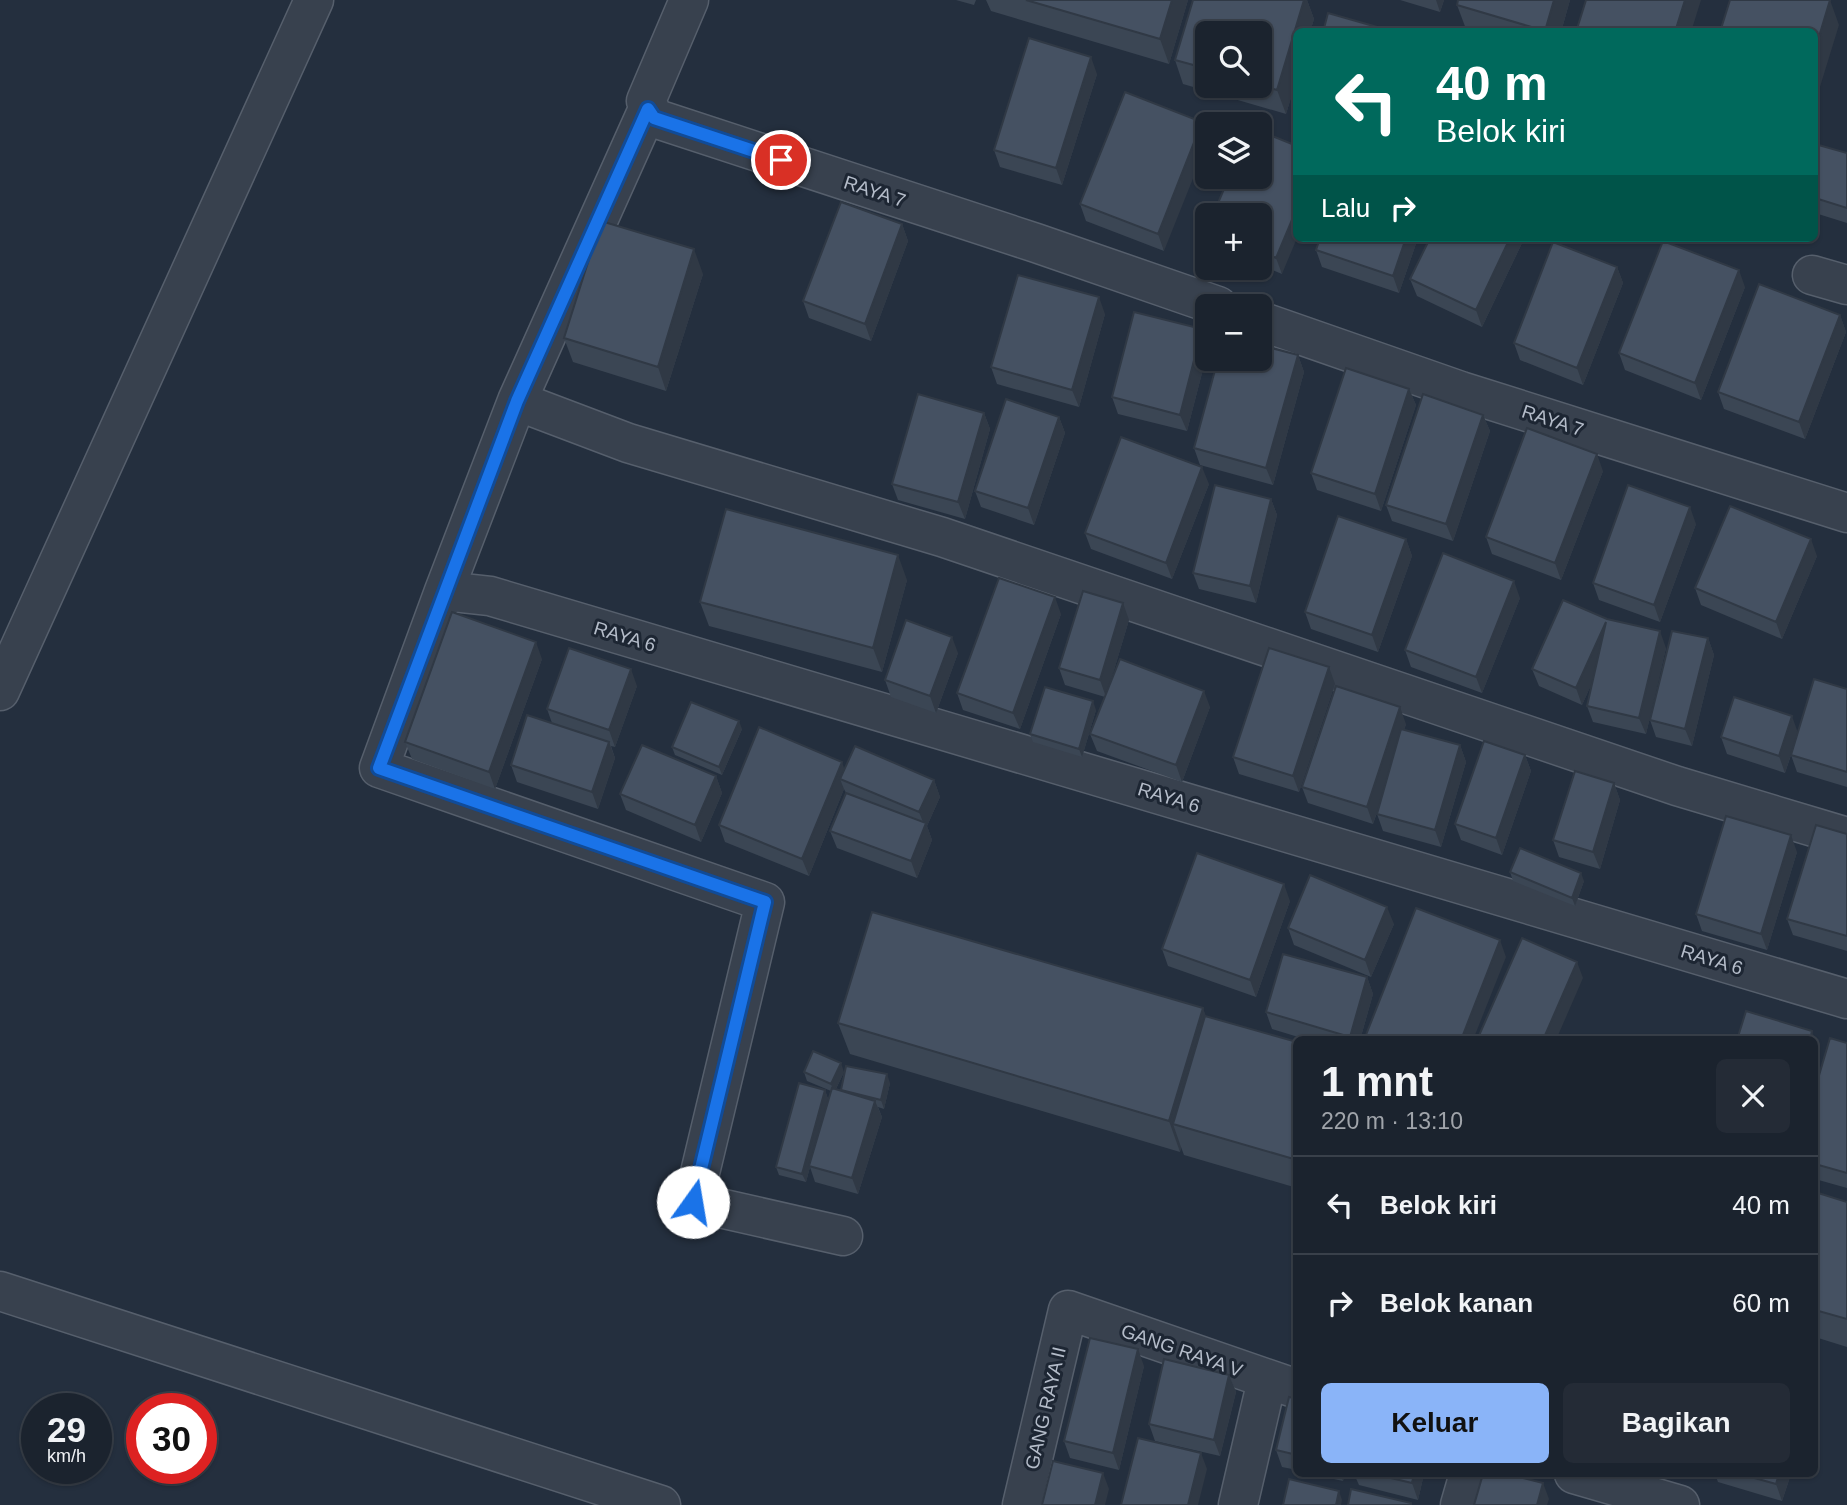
<!DOCTYPE html>
<html lang="id">
<head>
<meta charset="utf-8">
<style>
  :root { --surface:#1b232e; --page:#242b36; --text:#f1f3f6; --muted:#a0a4aa; --line:#39404a; --accent:#8ab4f8 }
  body { margin:0; font-family:Helvetica,sans-serif; background:var(--page); color:var(--text); height:100vh; display:flex; flex-direction:column; font-size:26px; white-space:nowrap }
  * { box-sizing:border-box; margin:0 }
  p { font-size:23px; color:var(--muted) }
  .icon { flex:none; width:38px; height:38px; fill:none; stroke:currentColor; stroke-width:2; stroke-linecap:round; stroke-linejoin:round }
  .map { position:relative; flex:1; overflow:hidden }
  .sheet { position:absolute; left:1293px; top:1036px; width:525px; height:441px; display:flex; flex-direction:column; background:var(--surface); border-radius:10px; box-shadow:0 2px 5px #0004,0 0 0 2px var(--line) }
  .sheet>* { flex:none }
  .banner { position:absolute; left:1293px; top:28px; width:525px; height:214px; border-radius:10px; box-shadow:0 2px 5px #0004,0 0 0 2px var(--line); background:#00695c; color:#fff; overflow:hidden }
  .tools { position:absolute; left:1195px; top:21px; display:grid; gap:14px }
  .tools a { display:grid; place-items:center; width:77px; height:77px; border-radius:10px; background:var(--surface); box-shadow:0 2px 5px #0004,0 0 0 2px var(--line); font-size:35px }
  .speed { position:absolute; left:21px; top:1393px; display:flex; gap:14px; font-size:35px; font-weight:700; text-align:center }
  .speed>* { display:grid; place-content:center; width:91px; height:91px; border-radius:50%; background:var(--surface); box-shadow:0 2px 5px #0004,0 0 0 2px var(--line); line-height:1 }
  .speed small { font-size:18px; font-weight:400 }
  .speed .limit { border:10px solid #d22; background:#fff; color:#111 }
  .pin { position:absolute; display:grid; place-items:center; width:60px; height:60px; color:#fff; margin:-30px; border:4px solid #fff; border-radius:50%; box-shadow:0 2px 7px #0007 }
  .me { position:absolute; width:77px; margin:-38px; rotate:13deg; stroke-linejoin:round; filter:drop-shadow(0 0 5px #0008) }
  .turn { display:flex; align-items:center; gap:24px; height:147px; padding:0 28px; font-size:32px }
  .turn .icon { width:91px; height:91px; stroke-width:2.5 }
  .turn b { display:block; font-size:49px; line-height:60px }
  .then { display:flex; align-items:center; height:66px; padding:0 28px; background:#0003; gap:14px; font-size:26px }
  .round { display:grid; place-items:center; flex:none; width:74px; height:74px; border-radius:10px; background:var(--page) }
  .headline { display:flex; align-items:center; justify-content:space-between; height:119px; padding:0 28px }
  h1 { font-size:42px; font-weight:600; line-height:52px }
  .button { display:flex; gap:14px; margin-top:auto; padding:14px 28px }
  .button a { flex:1; height:80px; border-radius:10px; background:var(--accent); color:#111; font-size:28px; font-weight:600; line-height:80px; text-align:center }
  .button a+a { background:var(--page); color:var(--text) }
  ul { padding:0; list-style:none }
  li { display:flex; align-items:center; gap:21px; height:98px; padding:0 28px; border-top:2px solid var(--line) }
  li div { flex:1 }
  li b { display:block; font-size:26px }
  li em { font-style:normal }
  .map>svg:first-child { display:block }
  .lines { fill:none; stroke-linecap:round; stroke-linejoin:round }
  .minor-casing { stroke:#565f6c; stroke-width:41 }
  .minor { stroke:#38414e; stroke-width:38 }
  .wall { fill:#3b4654; fill-rule:evenodd }
  .shaded-wall { fill:#303945 }
  .building { fill:#455162; stroke:#303945; stroke-width:2 }
  .route-casing { stroke:#114b97; stroke-width:18 }
  .route { stroke:#1a73e8; stroke-width:12 }
  .labels { text-anchor:middle; stroke-width:6; stroke-linejoin:round; paint-order:stroke }
  .street-label { font-size:19px; fill:#b4bcc9; stroke:#1d2633 }
</style>
</head>
<body>
<div class="map">
<svg width="1847" height="1505" viewBox="0 0 1847 1505">
  <rect width="100%" height="100%" fill="#242f3e"/>
  <g class="lines">
    <g class="minor-casing">
      <path id="minor" d="M689 0 646 101 654 118 1036 243 1218 306
        M648 109 517 401 628 443 942 537 1677 786 1847 837
        M1812 275 1847 285
        M1260 321 1461 391 1847 513
        M517 401 444 591 490 596 1847 999
        M444 591 379 768 765 902 693 1202 843 1236
        M0 691 314 0
        M0 1291 661 1505
        M1574 1474 1680 1505
        M1022 1505 1068 1310 1297 1389
        M1238 1505 1267 1380
        M1460 1505 1469 1474"/>
    </g>
    <use href="#minor" class="minor"/>
  </g>
  <path class="wall" d="M956 0H976L974 5Z
    M986 0H1188L1169 64 991 11Z
    M1193 0H1307L1314 19 1310 32H1297V78L1286 114 1183 84 1175 60ZM1208 33H1260V86H1208Z
    M1400 0H1444L1440 12Z
    M1458 0H1570L1561 32H1473L1466 29 1457 5Z
    M1097 74 1062 185 1000 167 994 150Z
    M1125 92 1164 251 1086 221 1080 204Z
    M1815 144 1847 153V223L1815 213Z
    M1260 177 1282 274 1260 265Z
    M902 224 908 241 871 341 809 318 803 301Z
    M1418 238 1399 293 1322 267 1316 250Z
    M1430 238H1522L1523 241 1482 327 1417 296 1410 279Z
    M1617 267 1623 283 1583 385 1520 360 1514 343Z
    M703 274 666 391 573 362 564 338Z
    M1745 287 1701 400 1625 370 1619 353Z
    M1105 314 1079 407 997 384 991 367Z
    M1840 315 1846 332 1805 439 1724 409 1718 392Z
    M1202 329 1208 343V350L1187 431 1118 414 1112 397Z
    M1298 355 1304 372 1273 485 1200 465 1194 448Z
    M1409 389 1416 405 1381 511 1317 490 1311 473Z
    M984 413 990 429 965 519 898 500 892 484Z
    M1483 415 1490 431 1453 541 1392 521 1386 505Z
    M1059 417 1065 433 1034 525 981 507 975 491Z
    M1603 471 1561 580 1492 554 1486 537Z
    M1209 484 1172 579 1091 549 1085 533Z
    M1271 499 1277 515 1256 603 1199 589 1193 573Z
    M1696 524 1660 622 1599 600 1593 583Z
    M1406 539 1412 556 1378 652 1311 629 1305 612Z
    M1817 556 1782 639 1701 605 1695 588Z
    M907 580 882 672 709 626 700 602Z
    M1520 598 1482 693 1411 667 1405 650Z
    M1061 614 1020 729 963 710 957 693Z
    M1129 620 1111 680 1210 707 1182 782 1097 751 1090 734 1105 697 1065 685 1059 668Z
    M1708 638 1714 655 1692 746 1656 737 1650 720Z
    M1666 648 1646 734 1593 722 1587 706 1591 685 1582 705 1539 686 1532 669Z
    M958 653 936 713 891 697 885 680Z
    M542 659 495 789 412 759 405 742Z
    M1335 684 1299 792 1239 774 1233 757Z
    M637 686 615 747 611 746 615 758 598 809 517 782 511 765 552 723 547 709Z
    M1847 689V787L1797 772 1791 755 1785 773 1727 754 1721 737 1798 732Z
    M1096 710 1082 757 1033 742 1030 734Z
    M1406 724 1404 730 1460 745 1466 762 1441 847 1383 831 1377 814 1380 804 1373 824 1308 803 1302 787Z
    M742 729 722 775 675 755 672 747Z
    M1525 755 1531 771 1502 855 1461 840 1455 824Z
    M845 769 934 780 940 797 927 826 932 840 917 878 837 848 830 831 846 793 844 789 809 876 725 842 719 825Z
    M716 776 722 793 701 842 626 810 620 794Z
    M1614 783 1620 800 1600 869 1559 857 1553 840Z
    M1847 834V951L1793 935 1787 919Z
    M1797 852 1767 950 1702 931 1696 914Z
    M1510 872 1584 881 1575 906 1513 881Z
    M1290 901 1256 997 1168 966 1162 949Z
    M1394 924 1371 977 1294 945 1288 928Z
    M1367 977 1373 994 1360 1040H1308L1272 1029 1266 1012Z
    M1203 1008 1205 1016 1297 1042V1188L1184 1155 1181 1147 1180 1152 850 1054 838 1023Z
    M1847 1043V1188L1815 1179V1089Z
    M804 1072H844L836 1089 841 1090 890 1083 884 1109 878 1107 882 1117 858 1194 815 1182 810 1167 806 1182 779 1175 776 1167 825 1090 828 1099 818 1138 831 1091 807 1081Z
    M1815 1192 1847 1202V1347L1815 1337Z
    M1144 1366 1119 1470 1070 1458 1064 1441Z
    M1229 1375 1236 1392 1220 1456 1155 1441 1149 1424Z
    M1297 1399V1470L1282 1467 1276 1450Z
    M1311 1474H1345L1343 1481Z
    M1354 1474H1424L1418 1500 1359 1485Z
    M1715 1474H1791L1782 1501 1718 1482Z"/>
  <path class="shaded-wall" d="M1172 0H1188L1169 64 1160 39Z
    M1304 0H1307L1314 19 1310 32H1297V78L1286 114 1277 90Z
    M1436 0H1444L1440 12Z
    M1554 0H1570L1561 32 1545 31Z
    M1685 0H1701L1691 32H1675Z
    M1830 0 1839 25 1815 103V50Z
    M1091 57 1097 74 1062 185 1056 168Z
    M1202 122 1208 137V141L1164 251 1158 234Z
    M1297 208V238L1282 274 1276 258Z
    M902 224 908 241 871 341 865 324Z
    M1406 238H1418L1399 293 1393 276Z
    M1510 238H1522L1523 241 1482 327 1476 310Z
    M694 249 703 274 666 391 658 367Z
    M1617 267 1623 283 1583 385 1577 368Z
    M1739 270 1745 287 1701 400 1695 383Z
    M1099 297 1105 314 1079 407 1072 390Z
    M1840 315 1846 332 1805 439 1799 422Z
    M1202 329 1208 343V350L1187 431 1180 415Z
    M1298 355 1304 372 1273 485 1266 468Z
    M1409 389 1416 405 1381 511 1375 494Z
    M984 413 990 429 965 519 958 502Z
    M1483 415 1490 431 1453 541 1446 524Z
    M1059 417 1065 433 1034 525 1028 508Z
    M1597 454 1603 471 1561 580 1555 563Z
    M1202 467 1209 484 1172 579 1166 563Z
    M1271 499 1277 515 1256 603 1250 586Z
    M1690 507 1696 524 1660 622 1654 605Z
    M1406 539 1412 556 1378 652 1372 635Z
    M1811 539 1817 556 1782 639 1776 622Z
    M898 555 907 580 882 672 873 648Z
    M1514 581 1520 598 1482 693 1476 677Z
    M1055 597 1061 614 1020 729 1013 713Z
    M1123 603 1129 620 1106 697 1100 680Z
    M1606 622 1612 639 1582 705 1576 688Z
    M1660 631 1666 648 1646 734 1639 718Z
    M952 637 958 653 936 713 930 696Z
    M1708 638 1714 655 1692 746 1685 729Z
    M536 642 542 659 495 789 489 772Z
    M1329 667 1335 684 1299 792 1293 776Z
    M631 669 637 686 615 747 609 730Z
    M1204 691 1210 707 1182 782 1176 765Z
    M1093 701 1096 710 1082 757 1079 749Z
    M1400 707 1406 724 1373 824 1367 807Z
    M1792 716 1798 733 1785 773 1779 756Z
    M739 721 742 729 722 775 719 767Z
    M609 742 615 758 598 809 592 792Z
    M1460 745 1466 762 1441 847 1435 830Z
    M1525 755 1531 771 1502 855 1496 838Z
    M842 762 848 779H840L844 789 809 876 802 859Z
    M716 776 722 793 701 842 695 825Z
    M934 780 940 797 927 826 932 840 917 878 911 861 925 827 919 812Z
    M1614 783 1620 800 1600 869 1593 852Z
    M1791 835 1797 852 1767 950 1761 934Z
    M1581 873 1584 881 1575 906 1572 898Z
    M1284 884 1290 901 1256 997 1250 980Z
    M1387 907 1394 924 1371 977 1365 960Z
    M1500 940 1506 957 1473 1040H1461Z
    M1577 962 1583 978 1556 1040H1543Z
    M1367 977 1373 994 1360 1040H1351L1350 1037Z
    M1203 1008 1214 1039 1173 1124 1181 1147 1180 1152 1169 1121Z
    M1812 1031 1818 1048 1815 1060V1040H1810Z
    M841 1063 844 1072 834 1093 831 1084Z
    M887 1074 890 1083 884 1109 881 1100Z
    M825 1090 828 1099 806 1182 802 1174Z
    M875 1101 882 1117 858 1194 852 1178Z
    M1138 1349 1144 1366 1119 1470 1113 1453Z
    M1229 1375 1236 1392 1220 1456 1214 1440Z
    M1201 1453 1207 1469 1198 1505H1188Z
    M1103 1473 1109 1489 1105 1505H1095Z
    M1340 1474H1345L1343 1481Z
    M1414 1474H1424L1418 1500 1412 1483Z
    M1779 1474H1791L1782 1501 1776 1484Z
    M1543 1483 1549 1499 1547 1505H1537Z
    M1339 1491 1342 1500 1341 1505H1336Z"/>
  <path class="building" d="M1026 0H1172L1160 39Z
    M1193 0H1304L1277 90 1260 85V33H1208V69L1175 60Z
    M1458 0H1554L1545 31 1457 5Z
    M1586 0H1685L1675 32H1576Z
    M1730 0H1830L1815 50V32H1720Z
    M1328 13 1377 27 1375 32H1323Z
    M1029 38 1091 57 1056 168 994 150Z
    M1125 92 1202 122 1158 234 1080 204Z
    M1260 131 1297 146V208L1276 258 1260 251V215H1213L1229 177H1260Z
    M1815 144 1847 153V208L1815 198Z
    M841 202 902 224 865 324 803 301Z
    M601 221 694 249 658 367 564 338Z
    M1320 238H1406L1393 276 1316 250Z
    M1430 238H1510L1476 310 1410 279Z
    M1663 241 1739 270 1695 383 1619 353Z
    M1553 242 1617 267 1577 368 1514 343Z
    M1018 275 1099 297 1072 390 991 367Z
    M1759 284 1840 315 1799 422 1718 392Z
    M1134 312 1202 329 1180 415 1112 397Z
    M1260 345 1298 355 1266 468 1194 448 1218 359H1260Z
    M1346 368 1409 389 1375 494 1311 473Z
    M918 394 984 413 958 502 892 484Z
    M1423 394 1483 415 1446 524 1386 505Z
    M1006 399 1059 417 1028 508 975 491Z
    M1527 428 1597 454 1555 563 1486 537Z
    M1121 437 1202 467 1166 563 1085 533Z
    M1215 485 1271 499 1250 586 1193 573Z
    M1628 485 1690 507 1654 605 1593 583Z
    M1730 506 1811 539 1776 622 1695 588Z
    M726 509 898 555 873 648 700 602Z
    M1338 516 1406 539 1372 635 1305 612Z
    M1443 553 1514 581 1476 677 1405 650Z
    M999 578 1055 597 1013 713 957 693Z
    M1083 591 1123 603 1100 680 1059 668Z
    M1563 600 1607 619 1660 631 1639 718 1587 706 1606 622 1576 688 1532 669Z
    M452 612 536 642 489 772 405 742Z
    M906 620 952 637 930 696 885 680Z
    M1672 631 1708 638 1685 729 1650 720Z
    M569 648 631 669 609 730 547 709Z
    M1269 648 1329 667 1293 776 1233 757Z
    M1120 659 1204 691 1176 765 1090 734Z
    M1814 679 1847 689V772L1791 755Z
    M1336 686 1400 707 1367 807 1302 787Z
    M1045 687 1093 701 1079 749 1030 734Z
    M1734 697 1792 716 1779 756 1721 737Z
    M691 702 739 721 719 767 672 747Z
    M527 715 609 742 592 792 511 765Z
    M759 727 842 762 802 859 719 825Z
    M1401 729 1460 745 1435 830 1377 814Z
    M1484 741 1525 755 1496 838 1455 824Z
    M642 745 716 776 695 825 620 794Z
    M855 746 934 780 919 812 840 779Z
    M1575 771 1614 783 1593 852 1553 840Z
    M846 793 926 823 911 861 830 831Z
    M1726 816 1791 835 1761 934 1696 914Z
    M1816 825 1847 834V936L1787 919Z
    M1520 848 1581 873 1572 898 1510 872Z
    M1197 853 1284 884 1250 980 1162 949Z
    M1310 875 1387 907 1365 960 1288 928Z
    M1416 908 1500 940 1461 1040H1364Z
    M872 912 1203 1008 1169 1121 838 1023Z
    M1522 938 1577 962 1543 1040H1477Z
    M1283 954 1367 977 1350 1037 1266 1012Z
    M1746 1011 1812 1031 1810 1040H1737Z
    M1205 1016 1297 1042V1160L1173 1124Z
    M1830 1038 1847 1043V1173L1815 1164V1089Z
    M813 1051 841 1063 831 1084 804 1072Z
    M846 1066 887 1074 881 1100 841 1090Z
    M799 1083 825 1090 802 1174 776 1167Z
    M832 1088 875 1101 852 1178 809 1166Z
    M1815 1192 1847 1202V1319L1815 1310Z
    M1090 1338 1138 1349 1113 1453 1064 1441Z
    M1164 1359 1229 1375 1214 1440 1149 1424Z
    M1289 1397 1297 1399V1455L1276 1450Z
    M1138 1438 1201 1453 1188 1505H1121Z
    M1053 1461 1103 1473 1095 1505H1042Z
    M1374 1474H1414L1412 1483Z
    M1483 1474H1507L1543 1483 1537 1505H1474Z
    M1740 1474H1779L1776 1484Z
    M1289 1479 1339 1491 1336 1505H1283Z
    M1351 1489 1411 1503V1505H1348Z"/>
  <g class="lines">
    <g class="route-casing">
      <path id="route" d="M693 1202 765 902 379 768 517 401 648 109 654 118 781 160"/>
    </g>
    <use href="#route" class="route"/>
  </g>
  <g class="labels">
    <g class="street-label">
      <text transform="translate(875 191) rotate(18)" y="7">RAYA 7</text>
      <text transform="translate(1553 420) rotate(18)" y="7">RAYA 7</text>
      <text transform="translate(625 636) rotate(17)" y="7">RAYA 6</text>
      <text transform="translate(1169 797) rotate(17)" y="7">RAYA 6</text>
      <text transform="translate(1712 959) rotate(17)" y="7">RAYA 6</text>
      <text transform="translate(1182 1350) rotate(19)" y="7">GANG RAYA V</text>
      <text transform="translate(1045 1408) rotate(-77)" y="7">GANG RAYA II</text>
    </g>
  </g>
</svg>
<div class="tools">
<a><svg class="icon" aria-label="search" viewBox="0 0 24 24"><circle cx="10" cy="10" r="6"/><path d="M15 15l6 6"/></svg></a>
<a><svg class="icon" aria-label="layers" viewBox="0 0 24 24"><path d="M12 4l9 5-9 5-9-5zM3 14l9 5 9-5"/></svg></a>
<a>+</a>
<a>−</a>
</div>
<div class="speed"><div>29<small>km/h</small></div><div class="limit">30</div></div>
<div class="pin" style="left:781px;top:160px;background:#d93025"><svg class="icon" aria-label="arrive" viewBox="0 0 24 24"><path d="M6 21V4h12l-3 4 3 4H6"/></svg></div>
<svg class="me" style="left:693px;top:1202px" viewBox="-20 -20 40 40"><circle r="19" fill="#fff"/><path d="M0-13L10 11 0 6-10 11z" fill="#1a73e8"/></svg>
<div class="banner">
<div class="turn"><svg class="icon" aria-label="left" viewBox="0 0 24 24"><path d="M17 20v-9H6M10 6l-5 5 5 5"/></svg><div><b>40 m</b>Belok kiri</div></div>
<div class="then">Lalu<svg class="icon" aria-label="right" viewBox="0 0 24 24"><path d="M7 20v-9h11M14 6l5 5-5 5"/></svg></div>
</div>
<section class="sheet">
<div class="headline"><div><h1>1 mnt</h1><p>220 m · 13:10</p></div><a class="round"><svg class="icon" aria-label="close" viewBox="0 0 24 24"><path d="M6 6l12 12M18 6L6 18"/></svg></a></div>
<ul>
<li><svg class="icon" aria-label="left" viewBox="0 0 24 24"><path d="M17 20v-9H6M10 6l-5 5 5 5"/></svg><div><b>Belok kiri</b></div><em>40 m</em></li>
<li><svg class="icon" aria-label="right" viewBox="0 0 24 24"><path d="M7 20v-9h11M14 6l5 5-5 5"/></svg><div><b>Belok kanan</b></div><em>60 m</em></li>
</ul>
<div class="button"><a>Keluar</a><a>Bagikan</a></div>
</section>
</div>
</body>
</html>
